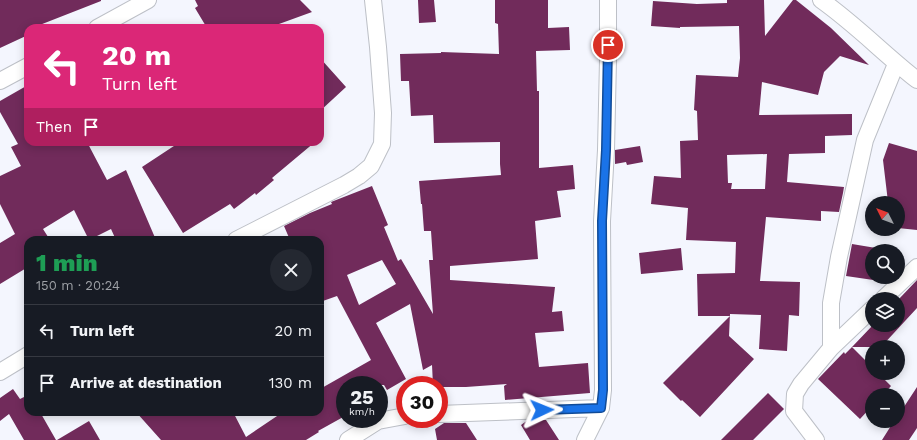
<!DOCTYPE html>
<html lang="en">
<head>
<meta charset="utf-8">
<style>
  :root { --surface:#171b24; --page:#242831; --text:#f1f3f6; --muted:#9ea1a6; --line:#363941 }
  body { margin:0; font-family:"Work Sans",sans-serif; background:var(--page); color:var(--text); height:100vh; display:flex; flex-direction:column; font-size:15px; white-space:nowrap }
  * { box-sizing:border-box; margin:0 }
  p { font-size:13px; color:var(--muted) }
  .icon { flex:none; width:22px; height:22px; fill:none; stroke:currentColor; stroke-width:2; stroke-linecap:round; stroke-linejoin:round }
  .map { position:relative; flex:1; overflow:hidden }
  .side { position:absolute; left:24px; top:236px; width:300px; height:180px; display:flex; flex-direction:column; background:var(--surface); border-radius:12px; box-shadow:0 2px 10px #0003 }
  .side>* { flex:none }
  .top-card { position:absolute; left:24px; top:24px; width:300px; height:122px; border-radius:12px; box-shadow:0 2px 10px #0003; background:#db2777; color:#fff; overflow:hidden }
  .needle { width:26px; rotate:312deg }
  .controls { position:absolute; left:865px; top:196px; display:grid; gap:8px }
  .controls a { display:grid; place-items:center; width:40px; height:40px; border-radius:50%; background:var(--surface); box-shadow:0 2px 10px #0003; font-size:20px }
  .speed { position:absolute; left:336px; top:376px; display:flex; gap:8px; font-size:20px; font-weight:700; text-align:center }
  .speed>* { display:grid; place-content:center; width:52px; height:52px; border-radius:50%; background:var(--surface); box-shadow:0 2px 10px #0003; line-height:1 }
  .speed small { font-size:10px; font-weight:400 }
  .speed .limit { border:6px solid #d22; background:#fff; color:#111 }
  .pin { position:absolute; display:grid; place-items:center; width:34px; height:34px; color:#fff; margin:-17px; border:2px solid #fff; border-radius:50%; box-shadow:0 1px 4px #0007 }
  .me { position:absolute; width:44px; margin:-22px; rotate:88deg; stroke-linejoin:round; filter:drop-shadow(0 0 3px #0008) }
  .turn { display:flex; align-items:center; gap:14px; height:84px; padding:0 12px; font-size:18px }
  .turn .icon { width:52px; height:52px; stroke-width:2.5 }
  .turn b { display:block; font-size:28px; line-height:34px }
  .then { display:flex; align-items:center; height:38px; padding:0 12px; background:#0003; gap:8px; font-size:15px }
  .round { display:grid; place-items:center; flex:none; width:42px; height:42px; border-radius:21px; background:var(--page) }
  .overview { display:flex; align-items:center; justify-content:space-between; height:68px; padding:0 12px }
  h1 { font-size:24px; font-weight:800; line-height:30px; color:#1e9e55 }
  ul { padding:0; list-style:none }
  li { display:flex; align-items:center; gap:12px; height:52px; padding:0 12px; border-top:1px solid var(--line) }
  li div { flex:1 }
  li b { display:block; font-size:15px }
  li em { font-style:normal }
  .map>svg:first-child { display:block }
  .building { fill:#712b5b; fill-rule:evenodd }
  .lines { fill:none; stroke-linecap:round; stroke-linejoin:round }
  .street-casing { stroke:#bdc0c7; stroke-width:18 }
  .street { stroke:#fff; stroke-width:16 }
  .route-casing { stroke:#114b97; stroke-width:10 }
  .route { stroke:#1a73e8; stroke-width:7 }
</style>
</head>
<body>
<div class="map">
<svg width="917" height="440" viewBox="0 0 917 440">
  <rect width="100%" height="100%" fill="#f4f6fe"/>
  <path class="building" d="M0 0H101V1L32 28H28V35L0 48Z
    M195 0H300L312 12 268 28H207L195 8 198 6Z
    M418 0H434L436 22 419 23Z
    M495 0H548V28L569 27 570 50 536 51 537 91H539V168L573 165 575 189 557 191 561 217 535 221 538 259 450 266V280L555 287 552 312 562 311 564 331 535 333 539 367 588 363 590 393 505 400 504 386 507 384 466 387H439V385H433L432 365 423 370 410 304 376 323 406 379 387 390 384 385H345V416L318 431 319 432 306 440H161L136 412H233L246 437 283 412H320V389L371 360 337 296 320 302V240H290L284 226 310 213 332 204 331 202 372 186 388 225 384 227 398 261 401 259 433 314 429 260H433L431 231H424L422 204H421L419 181 501 175 500 164V142L434 143 433 115 411 116 409 81H401L400 54 441 53V52L499 54 498 24 495 23ZM382 260 396 284 359 305 347 275Z
    M727 0H764L765 36 793 0H796L831 28 869 65 840 56 824 72 818 95 762 82 759 115 852 114V135L825 136V153L789 154 787 182 844 187 843 193 839 212 821 211V221L766 217 760 281 800 282 799 316 789 315 787 351 759 349 761 315 730 314 729 336 754 359 700 417 682 400 681 401 663 383 730 316H698L697 274 735 273 736 242 686 240 688 208 651 204 654 176 681 178 680 141 698 140 697 111 694 110 696 75 738 77 740 58 739 26 680 27V28L651 26 653 1 697 4 727 3ZM767 154 765 189H731L732 183H728L727 155Z
    M320 58 346 87 320 111Z
    M28 85V142H87L107 180 126 170 156 240H116L111 229 89 240 74 210 43 229 50 240H28V267L0 284V243L15 234 0 204V176L21 166 11 147 18 144 0 112V101Z
    M180 142H315L272 178 274 180 256 195 255 193 234 209 230 204 183 233 142 167Z
    M889 143 917 151V230L898 228V201L888 202 883 160Z
    M640 146 643 162 627 165 626 162 615 164V150Z
    M852 244 894 251H872V277H889L888 281 887 282 846 276Z
    M681 248 683 270 641 274 639 253Z
    M917 280V308L881 347H852L873 325H898V300Z
    M852 347 872 367V373H878L891 386 883 395H872V406L860 419 818 379 844 352 845 354Z
    M917 387V428L909 440H882L894 421H898V416Z
    M13 389 20 399 28 395V412H40L56 440H24L9 414 0 421V398Z
    M768 393 784 409 753 440H721Z
    M528 420H546L559 440H530L521 425Z
    M89 421 100 440H57Z
    M444 423H466L477 440H437L435 429Z"/>
  <g class="lines">
    <g class="street-casing">
      <path id="street" d="M821 0C855 24 884 54 917 80
        M97 28 148 0
        M0 81 28 66
        M236 240 344 185 359 176 371 166 382 144 383 113 378 47 373 0
        M883 299 917 267
        M831 348V303L839 257 865 140 896 64
        M0 372 28 355
        M439 414 601 408
        M348 440 378 421 405 416
        M585 440 601 408 603 390 602 221 606 150 608 60V0
        M816 440 794 411 795 394 801 384 831 348 872 309"/>
    </g>
    <use href="#street" class="street"/>
  </g>
  <g class="lines">
    <g class="route-casing">
      <path id="route" d="M542 410 601 408 603 390 602 221 606 150 608 45"/>
    </g>
    <use href="#route" class="route"/>
  </g>
</svg>
<div class="controls">
<a><svg class="needle" viewBox="-14 -14 28 28"><path d="M0-13l5 13h-10z" fill="#e53935"/><path d="M0 13l5-13h-10z" fill="#9ea1a6"/></svg></a>
<a><svg class="icon" aria-label="search" viewBox="0 0 24 24"><circle cx="10" cy="10" r="6"/><path d="M15 15l6 6"/></svg></a>
<a><svg class="icon" aria-label="layers" viewBox="0 0 24 24"><path d="M12 4l9 5-9 5-9-5zM3 14l9 5 9-5"/></svg></a>
<a>+</a>
<a>−</a>
</div>
<div class="speed"><div>25<small>km/h</small></div><div class="limit">30</div></div>
<div class="pin" style="left:608px;top:45px;background:#d93025"><svg class="icon" aria-label="arrive" viewBox="0 0 24 24"><path d="M6 21V4h12l-3 4 3 4H6"/></svg></div>
<svg class="me" style="left:542px;top:410px" viewBox="-20 -20 40 40"><path d="M0-17L14 15 0 8-14 15z" fill="#1a73e8" stroke="#fff" stroke-width="4"/></svg>
<div class="top-card">
<div class="turn"><svg class="icon" aria-label="left" viewBox="0 0 24 24"><path d="M17 20v-9H6M10 6l-5 5 5 5"/></svg><div><b>20 m</b>Turn left</div></div>
<div class="then">Then<svg class="icon" aria-label="arrive" viewBox="0 0 24 24"><path d="M6 21V4h12l-3 4 3 4H6"/></svg></div>
</div>
<section class="side">
<div class="overview"><div><h1>1 min</h1><p>150 m · 20:24</p></div><a class="round"><svg class="icon" aria-label="close" viewBox="0 0 24 24"><path d="M6 6l12 12M18 6L6 18"/></svg></a></div>
<ul>
<li><svg class="icon" aria-label="left" viewBox="0 0 24 24"><path d="M17 20v-9H6M10 6l-5 5 5 5"/></svg><div><b>Turn left</b></div><em>20 m</em></li>
<li><svg class="icon" aria-label="arrive" viewBox="0 0 24 24"><path d="M6 21V4h12l-3 4 3 4H6"/></svg><div><b>Arrive at destination</b></div><em>130 m</em></li>
</ul>
</section>
</div>
</body>
</html>
